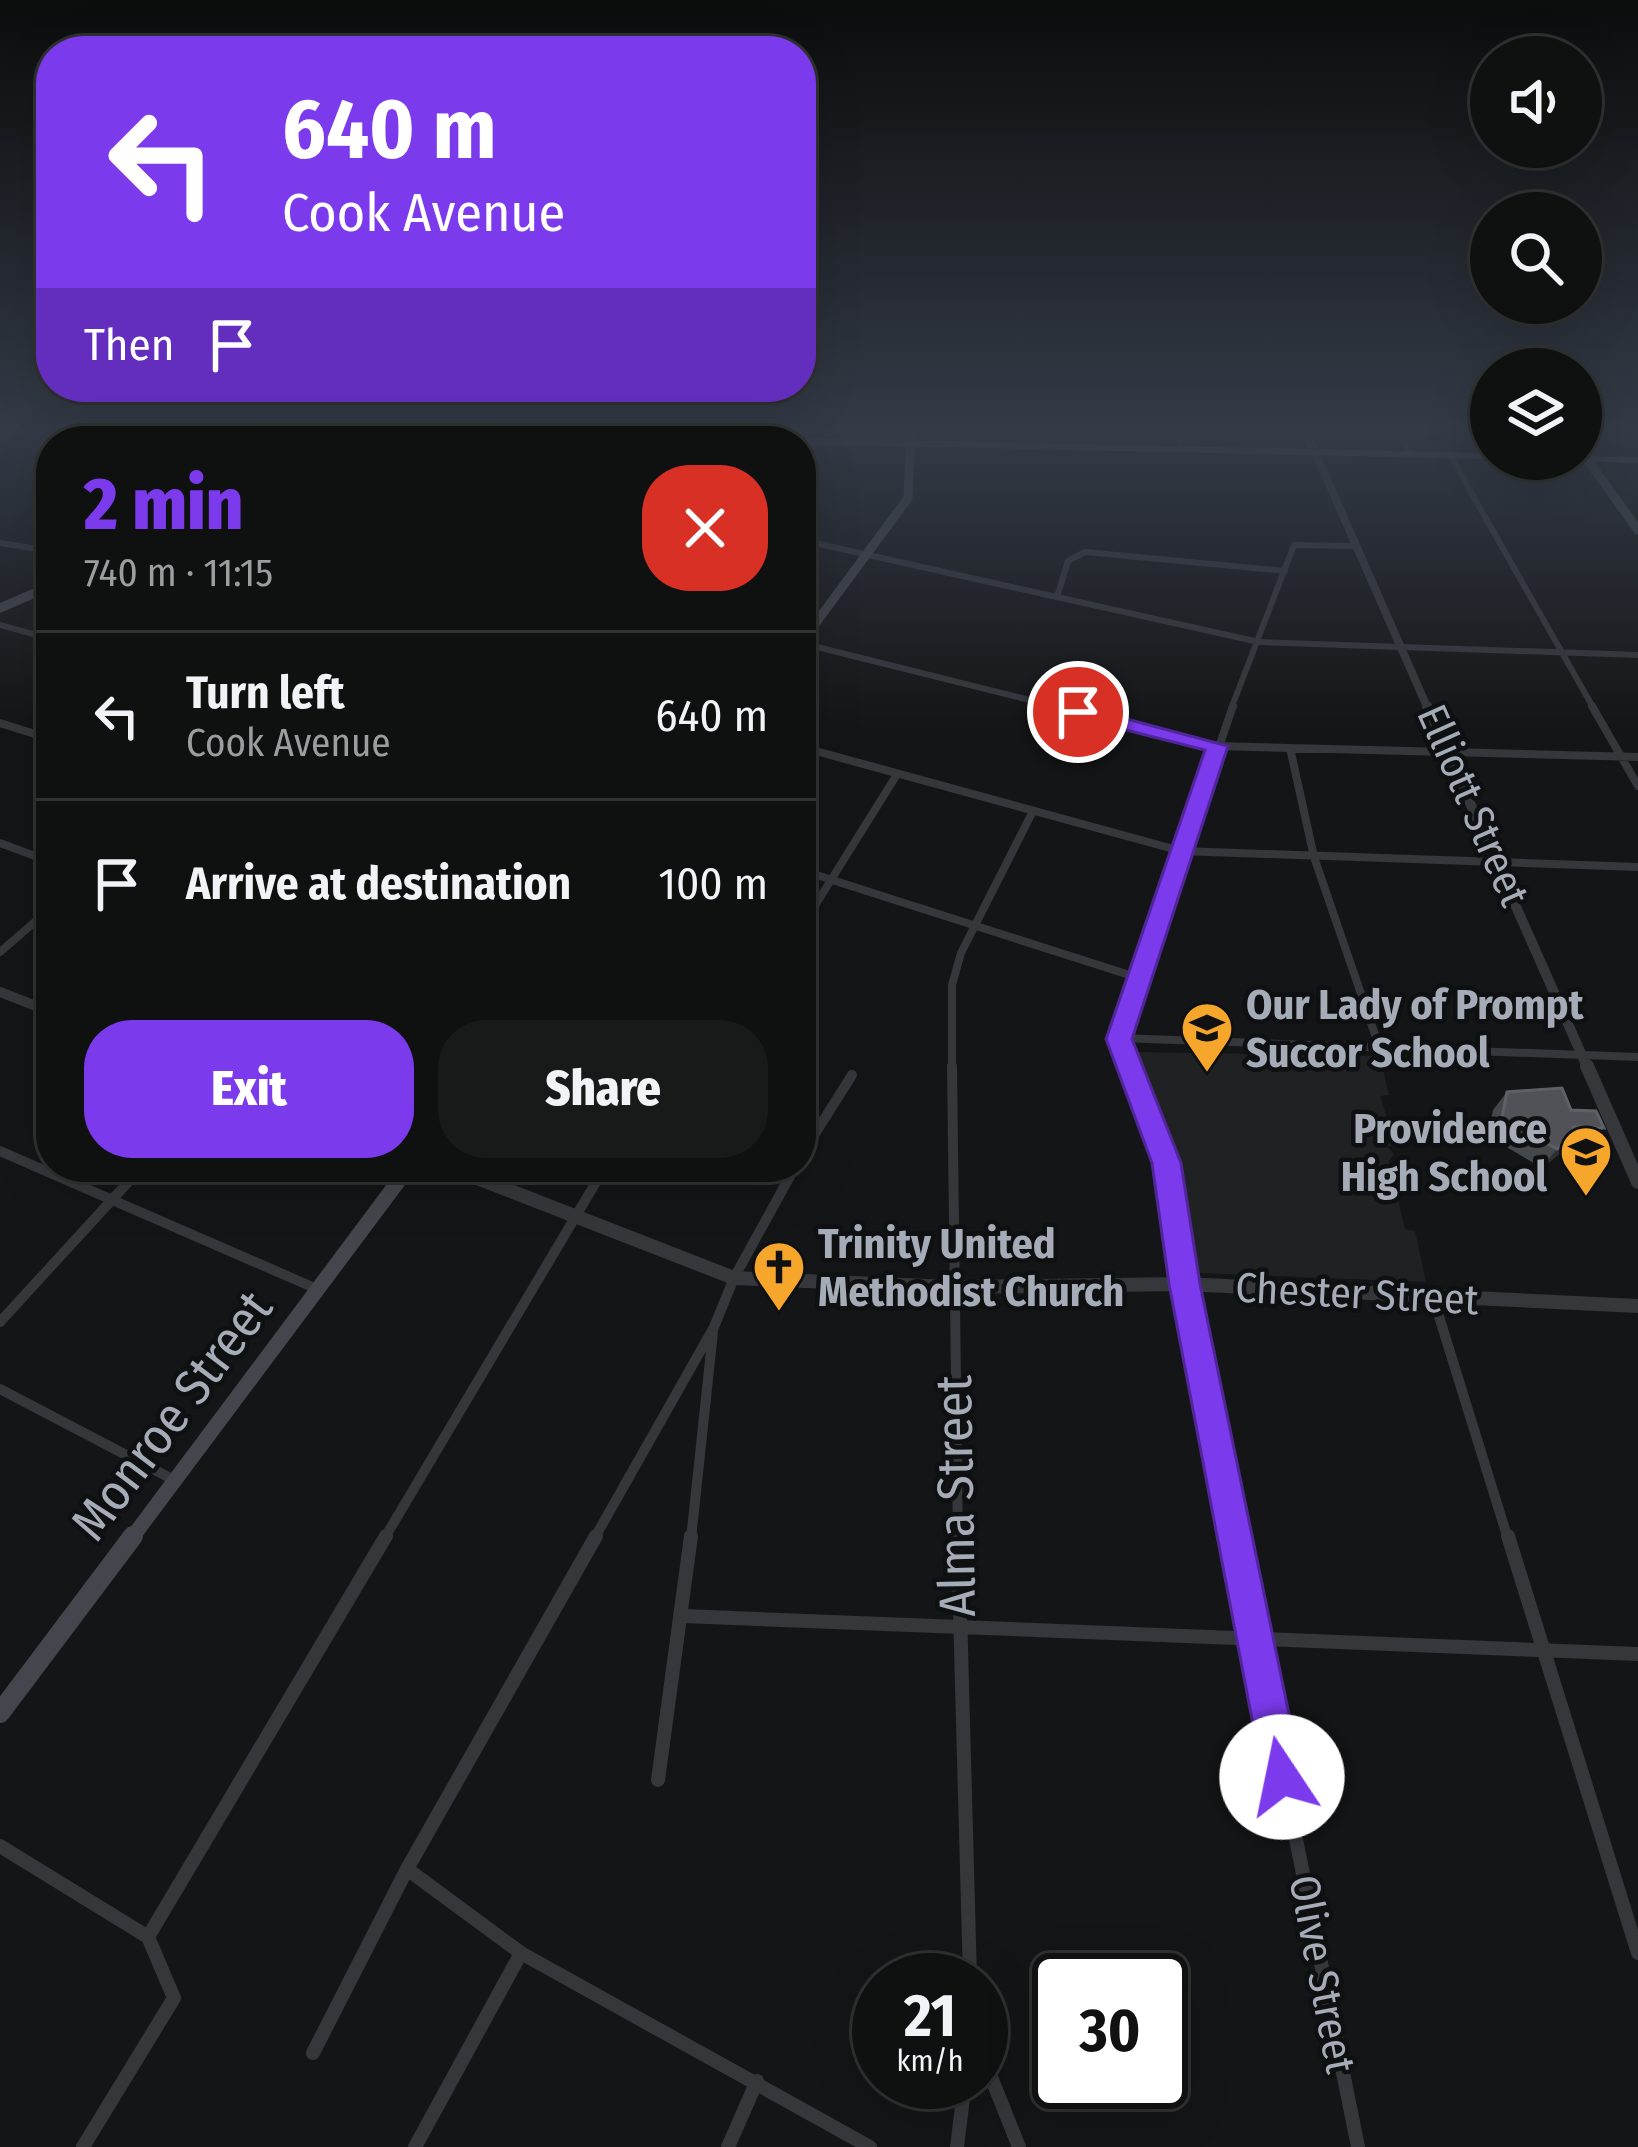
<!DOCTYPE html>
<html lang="en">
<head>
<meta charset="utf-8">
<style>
  :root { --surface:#0f1010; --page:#181919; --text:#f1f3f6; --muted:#9b9d9f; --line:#2f3030; --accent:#7c3aed }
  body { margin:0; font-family:"Fira Sans Condensed",sans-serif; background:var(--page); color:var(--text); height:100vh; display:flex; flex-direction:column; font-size:45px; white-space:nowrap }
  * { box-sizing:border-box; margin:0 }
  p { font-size:39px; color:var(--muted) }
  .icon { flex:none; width:66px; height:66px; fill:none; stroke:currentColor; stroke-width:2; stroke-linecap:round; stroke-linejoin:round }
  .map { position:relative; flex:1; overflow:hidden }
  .panel { position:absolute; left:36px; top:426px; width:780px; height:756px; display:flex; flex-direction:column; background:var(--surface); border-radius:48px; box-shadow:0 12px 48px #0002,0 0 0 3px var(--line) }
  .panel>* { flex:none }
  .banner { position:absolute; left:36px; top:36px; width:780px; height:366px; border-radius:48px; box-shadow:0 12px 48px #0002,0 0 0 3px var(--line); background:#7c3aed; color:#fff; overflow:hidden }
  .fabs { position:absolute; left:1470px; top:36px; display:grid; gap:24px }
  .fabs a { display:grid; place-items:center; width:132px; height:132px; border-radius:50%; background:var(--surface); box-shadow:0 12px 48px #0002,0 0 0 3px var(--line); font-size:60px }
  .speed { position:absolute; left:852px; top:1953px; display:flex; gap:24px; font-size:60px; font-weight:700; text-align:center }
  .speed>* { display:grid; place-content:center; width:156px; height:156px; border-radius:50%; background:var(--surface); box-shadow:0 12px 48px #0002,0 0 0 3px var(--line); line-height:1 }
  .speed small { font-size:30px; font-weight:400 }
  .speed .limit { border:6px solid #111; border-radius:18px; background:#fff; color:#111 }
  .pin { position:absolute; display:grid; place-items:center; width:102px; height:102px; color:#fff; margin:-51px; border:6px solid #fff; border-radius:50%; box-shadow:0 3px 12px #0007 }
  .me { position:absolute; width:132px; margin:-66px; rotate:349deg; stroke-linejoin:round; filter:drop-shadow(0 0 9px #0008) }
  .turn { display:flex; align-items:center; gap:42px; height:252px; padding:0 48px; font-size:54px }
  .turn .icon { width:156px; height:156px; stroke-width:2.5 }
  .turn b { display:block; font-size:84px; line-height:102px }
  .then { display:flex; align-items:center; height:114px; padding:0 48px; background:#0003; gap:24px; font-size:45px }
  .round { display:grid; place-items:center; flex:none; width:126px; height:126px; border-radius:48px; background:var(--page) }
  .head { display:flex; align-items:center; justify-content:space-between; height:204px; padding:0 48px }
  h1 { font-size:72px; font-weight:800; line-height:90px; color:var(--accent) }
  .primary-button { display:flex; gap:24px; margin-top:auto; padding:24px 48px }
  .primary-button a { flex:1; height:138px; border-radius:48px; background:var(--accent); color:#fff; font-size:48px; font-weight:800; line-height:138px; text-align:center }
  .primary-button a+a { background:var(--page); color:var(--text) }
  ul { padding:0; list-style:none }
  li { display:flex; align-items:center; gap:36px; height:168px; padding:0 48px; border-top:3px solid var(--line) }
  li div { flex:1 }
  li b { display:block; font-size:45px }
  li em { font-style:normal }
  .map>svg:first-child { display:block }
  .built { fill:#202123 }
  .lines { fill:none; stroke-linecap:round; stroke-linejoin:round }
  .minor-far3 { stroke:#35373b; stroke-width:6 }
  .minor-far2 { stroke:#35373b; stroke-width:8 }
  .minor-far1 { stroke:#35373b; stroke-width:10 }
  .minor { stroke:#35373b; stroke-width:14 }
  .tertiary-far2 { stroke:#35373b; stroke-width:8 }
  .tertiary-far1 { stroke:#35373b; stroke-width:10 }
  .tertiary { stroke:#35373b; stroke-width:14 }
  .secondary-far2 { stroke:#43464c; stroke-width:9 }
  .secondary-far1 { stroke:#43464c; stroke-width:15 }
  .secondary { stroke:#43464c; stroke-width:20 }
  .primary { fill:#51545b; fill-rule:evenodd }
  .wall { fill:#45484b }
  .shaded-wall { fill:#2d2f31 }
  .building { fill:#505257; stroke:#5d6066; stroke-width:3 }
  .route { fill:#7c3aed; stroke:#51269a; stroke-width:3 }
  .labels { text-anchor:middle; stroke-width:9; stroke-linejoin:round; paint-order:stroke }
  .street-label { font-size:42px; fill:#a6acb7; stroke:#0f1011 }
  .poi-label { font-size:42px; font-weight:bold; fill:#a6acb7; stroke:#0f1011; text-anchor:start }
  .near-street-label { font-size:51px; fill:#a6acb7; stroke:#0f1011 }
</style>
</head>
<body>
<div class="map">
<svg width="1638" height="2147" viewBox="0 0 1638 2147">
  <rect width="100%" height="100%" fill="#141516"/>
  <path class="built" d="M1137 1052 1380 1056 1389 1095 1380 1096 1396 1146H1387L1394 1154 1389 1161 1405 1229 1415 1231 1426 1282 1200 1273 1176 1166Z"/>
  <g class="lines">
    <path class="minor-far3" d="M1041 429 1044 446
      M1175 429 1182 450
      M1397 429 1411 454
      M225 441 249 431
      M647 441 650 429
      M776 441 778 429
      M1450 455 1594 709
      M801 540 1259 642 1638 655
      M0 543 51 551
      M1057 597 1068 561 1085 552 1285 571
      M0 625 51 639
      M801 643 1066 709
      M1231 709 1294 545 1355 546"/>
    <path class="minor-far2" d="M1053 706 1217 746 1638 757
      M1592 706 1638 786
      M0 723 51 739
      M801 747 1181 851 1638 867
      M1290 748 1314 857 1381 1052
      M0 843 51 862
      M801 870 1139 978
      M801 928 896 776
      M0 952 51 908
      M1119 1038 1638 1057
      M952 1069V985L961 953 1032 813
      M1131 1069 1119 1038 1233 706"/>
    <path class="minor-far1" d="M952 1066 958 1539
      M1130 1066 1166 1163 1184 1284 1235 1539
      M0 1151 317 1289
      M801 1156 852 1075
      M1433 1297 1508 1539
      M0 1322 142 1167
      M0 1389 174 1480
      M384 1539 605 1167
      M594 1539 714 1327 734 1278 795 1167
      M691 1539 713 1332"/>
    <path class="minor" d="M958 1536 970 1980
      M1235 1536 1358 2147
      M1508 1536 1638 1953
      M683 1616 1638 1654
      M658 1780 691 1536
      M0 1846 148 1937 174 1998 83 2147
      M407 1869 521 1953 870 2147
      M148 1937 386 1536
      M981 2052 1019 2147
      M313 2053 407 1869 596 1536
      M415 2147 521 1953
      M728 2147 757 2081
      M957 2147 965 2082"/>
    <path class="tertiary-far2" d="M1315 452 1428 709"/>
    <path class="tertiary-far1" d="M1427 706 1588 1069
      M0 992 51 1012"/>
    <path class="tertiary" d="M1587 1066 1638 1182
      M449 1167 734 1278 951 1287 1184 1284 1638 1306"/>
    <path class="secondary-far2" d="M1305 429 1315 452
      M389 441 416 429
      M1581 451 1638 530
      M0 608 51 586
      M801 643 908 498 911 429"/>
    <path class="secondary-far1" d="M131 1539 409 1167"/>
    <path class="secondary" d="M0 1713 133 1536"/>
    <path class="primary" d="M87 429H267L782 438 786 441H628L91 432Z
      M801 438 1491 453V459L801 444V441H797Z
      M1581 456 1638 457V463L1578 461 1576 459H1581Z"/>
  </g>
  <path class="wall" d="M1507 1092 1571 1110 1604 1128 1588 1146 1566 1145 1559 1154 1542 1168 1488 1136 1493 1110Z"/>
  <path class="shaded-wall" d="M1574 1136 1559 1154 1542 1168 1557 1149Z"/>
  <path class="building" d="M1562 1088 1571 1110 1596 1111 1604 1128 1573 1127 1574 1136 1557 1149 1502 1118 1507 1092Z"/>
  <linearGradient id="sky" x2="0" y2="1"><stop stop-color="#0b0c0c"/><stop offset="0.59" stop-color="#343b47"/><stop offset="1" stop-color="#343b47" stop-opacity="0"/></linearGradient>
  <rect width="1638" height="730" fill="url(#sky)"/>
  <path class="route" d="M1078 706 1228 746 1132 1039 1181 1163 1200 1284 1302 1777 1296 1791 1282 1797 1269 1791 1263 1777 1169 1284 1152 1163 1106 1039 1205 750 1071 716V707Z"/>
  <defs>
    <g id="school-pin" transform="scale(2.7)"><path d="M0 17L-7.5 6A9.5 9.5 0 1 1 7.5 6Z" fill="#f7a62c" stroke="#0f1011"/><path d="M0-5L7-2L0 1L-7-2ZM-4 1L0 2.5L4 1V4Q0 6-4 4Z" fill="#111"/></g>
    <g id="church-pin" transform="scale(2.7)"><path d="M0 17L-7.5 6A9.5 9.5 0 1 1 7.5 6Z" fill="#f7a62c" stroke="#0f1011"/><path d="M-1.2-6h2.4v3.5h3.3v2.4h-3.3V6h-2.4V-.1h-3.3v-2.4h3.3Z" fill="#111"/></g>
  </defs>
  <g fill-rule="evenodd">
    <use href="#school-pin" x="1207" y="1028"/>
    <use href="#school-pin" x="1586" y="1152"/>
    <use href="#church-pin" x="779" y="1267"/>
  </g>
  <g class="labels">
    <g class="street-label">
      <text transform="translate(1474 805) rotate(66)" y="15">Elliott Street</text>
      <text transform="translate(1357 1293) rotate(3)" y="15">Chester Street</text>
      <text transform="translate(1323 1974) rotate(79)" y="15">Olive Street</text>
    </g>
    <g class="poi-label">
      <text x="1246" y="1019">Our Lady of Prompt<tspan x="1246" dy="48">Succor School</tspan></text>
      <text x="1547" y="1143" text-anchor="end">Providence<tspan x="1547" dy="48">High School</tspan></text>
      <text x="818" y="1258">Trinity United<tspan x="818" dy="48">Methodist Church</tspan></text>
    </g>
    <g class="near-street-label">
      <text transform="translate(171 1415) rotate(-53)" y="18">Monroe Street</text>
      <text transform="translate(955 1496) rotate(-91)" y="18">Alma Street</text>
    </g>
  </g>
</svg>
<div class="fabs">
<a><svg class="icon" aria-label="sound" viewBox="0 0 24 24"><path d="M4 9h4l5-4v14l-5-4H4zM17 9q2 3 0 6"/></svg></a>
<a><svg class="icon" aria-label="search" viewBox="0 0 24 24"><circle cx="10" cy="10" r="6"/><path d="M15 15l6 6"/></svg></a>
<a><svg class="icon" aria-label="layers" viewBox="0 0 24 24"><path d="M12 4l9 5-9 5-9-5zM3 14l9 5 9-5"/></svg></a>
</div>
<div class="speed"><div>21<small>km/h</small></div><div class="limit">30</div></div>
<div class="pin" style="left:1078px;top:712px;background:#d93025"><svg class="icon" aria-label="arrive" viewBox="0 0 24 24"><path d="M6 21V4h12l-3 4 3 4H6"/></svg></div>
<svg class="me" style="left:1282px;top:1777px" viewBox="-20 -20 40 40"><circle r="19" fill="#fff"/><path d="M0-13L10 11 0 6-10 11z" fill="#7c3aed"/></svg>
<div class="banner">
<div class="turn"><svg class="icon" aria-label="left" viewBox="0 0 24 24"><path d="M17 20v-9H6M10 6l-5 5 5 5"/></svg><div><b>640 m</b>Cook Avenue</div></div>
<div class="then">Then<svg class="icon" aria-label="arrive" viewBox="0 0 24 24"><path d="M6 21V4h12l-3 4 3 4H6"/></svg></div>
</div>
<section class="panel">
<div class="head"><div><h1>2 min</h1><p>740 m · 11:15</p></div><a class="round" style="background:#d93025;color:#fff"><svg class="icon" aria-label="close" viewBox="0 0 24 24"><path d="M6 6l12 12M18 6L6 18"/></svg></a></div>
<ul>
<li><svg class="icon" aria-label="left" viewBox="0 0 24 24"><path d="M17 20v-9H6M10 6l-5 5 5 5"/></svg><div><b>Turn left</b><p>Cook Avenue</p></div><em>640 m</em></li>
<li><svg class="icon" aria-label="arrive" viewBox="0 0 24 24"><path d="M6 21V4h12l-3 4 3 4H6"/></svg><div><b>Arrive at destination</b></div><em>100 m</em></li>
</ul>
<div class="primary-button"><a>Exit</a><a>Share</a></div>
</section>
</div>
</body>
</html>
